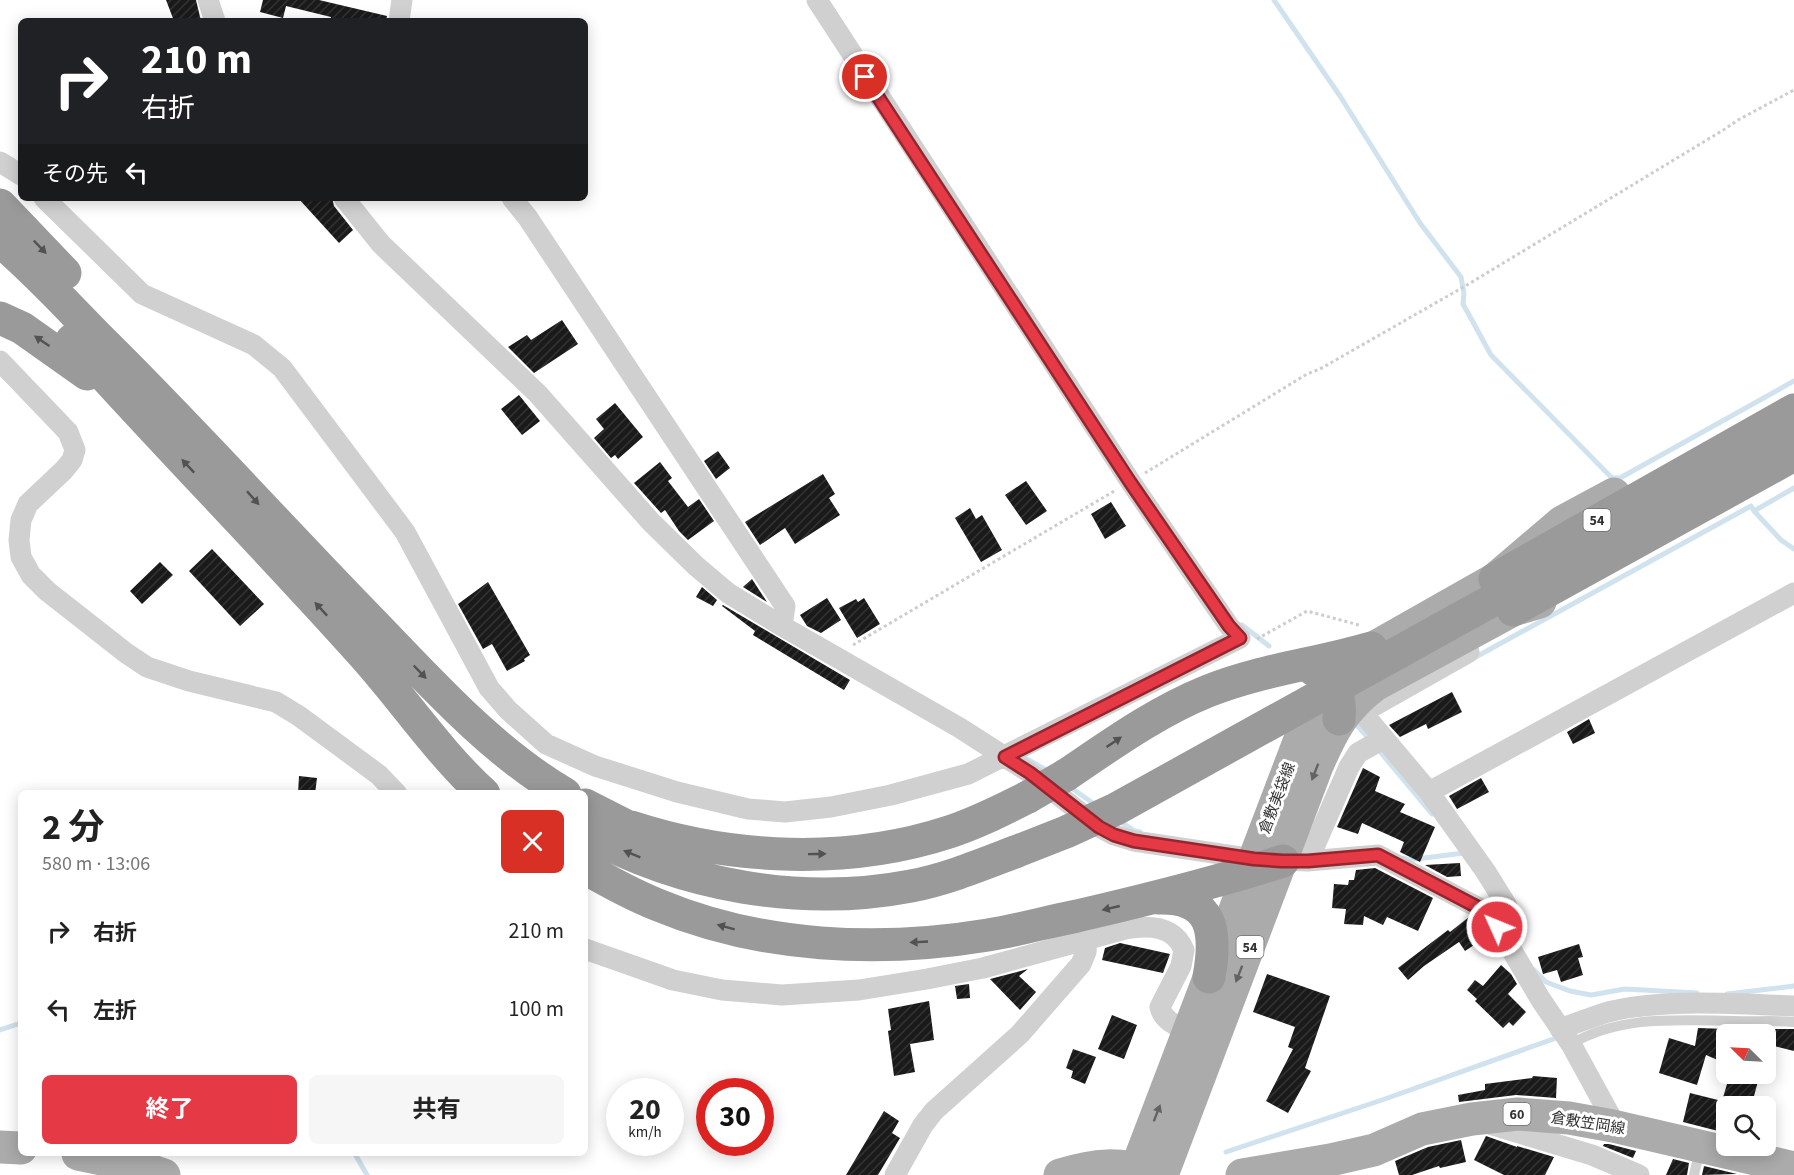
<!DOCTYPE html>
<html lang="ja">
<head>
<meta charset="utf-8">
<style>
  :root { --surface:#fff; --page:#f6f6f6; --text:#222; --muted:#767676; --accent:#e63946 }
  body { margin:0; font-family:"Source Sans 3","Noto Sans JP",sans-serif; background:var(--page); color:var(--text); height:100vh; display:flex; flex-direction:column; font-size:22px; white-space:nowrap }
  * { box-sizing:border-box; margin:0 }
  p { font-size:20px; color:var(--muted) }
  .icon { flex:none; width:33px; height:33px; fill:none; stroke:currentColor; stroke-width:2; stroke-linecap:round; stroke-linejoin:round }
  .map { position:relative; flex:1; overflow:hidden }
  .panel { position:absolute; left:18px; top:790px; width:570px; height:366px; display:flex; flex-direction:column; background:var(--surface); border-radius:9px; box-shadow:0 3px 15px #0003 }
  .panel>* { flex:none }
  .top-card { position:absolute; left:18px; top:18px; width:570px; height:183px; border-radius:9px; box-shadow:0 3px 15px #0003; background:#202124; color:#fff; overflow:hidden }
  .needle { width:39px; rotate:294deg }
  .buttons { position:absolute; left:1716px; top:1024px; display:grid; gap:12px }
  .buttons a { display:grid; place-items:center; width:60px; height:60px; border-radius:9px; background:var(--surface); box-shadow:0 3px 15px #0003; font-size:30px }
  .speed { position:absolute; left:606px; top:1078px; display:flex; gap:12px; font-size:30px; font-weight:700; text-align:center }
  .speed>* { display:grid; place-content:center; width:78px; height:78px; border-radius:50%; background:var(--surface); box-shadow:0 3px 15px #0003; line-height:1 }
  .speed small { font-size:15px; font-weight:400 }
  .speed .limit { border:9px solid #d22; background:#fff; color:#111 }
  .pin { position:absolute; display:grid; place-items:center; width:51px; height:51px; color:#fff; margin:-26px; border:3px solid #fff; border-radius:50%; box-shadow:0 2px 6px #0007 }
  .me { position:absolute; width:66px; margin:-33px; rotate:314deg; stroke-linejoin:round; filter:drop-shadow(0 0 4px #0008) }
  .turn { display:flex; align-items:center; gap:21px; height:126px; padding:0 24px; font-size:27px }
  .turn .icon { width:78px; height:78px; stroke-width:2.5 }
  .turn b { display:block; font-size:42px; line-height:51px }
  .then { display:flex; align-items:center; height:57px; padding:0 24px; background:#0003; gap:12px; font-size:22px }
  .round { display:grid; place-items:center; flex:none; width:63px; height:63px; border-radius:9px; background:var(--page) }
  .summary { display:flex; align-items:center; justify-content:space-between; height:102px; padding:0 24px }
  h1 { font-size:36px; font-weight:700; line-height:45px }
  .cta { display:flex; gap:12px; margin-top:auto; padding:12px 24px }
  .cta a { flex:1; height:69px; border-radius:9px; background:var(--accent); color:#fff; font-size:24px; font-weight:700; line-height:69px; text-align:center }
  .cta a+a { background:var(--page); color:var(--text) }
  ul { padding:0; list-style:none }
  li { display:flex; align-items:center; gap:18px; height:78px; padding:0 24px }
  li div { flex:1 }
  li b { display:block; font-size:22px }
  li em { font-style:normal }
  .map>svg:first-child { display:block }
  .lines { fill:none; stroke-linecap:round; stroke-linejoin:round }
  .stream { stroke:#cfe2ee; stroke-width:5 }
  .building { fill:url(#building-hatch) }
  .path { stroke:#cdcdcd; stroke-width:3; stroke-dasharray:3 3; stroke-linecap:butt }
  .lane { stroke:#d0d0d0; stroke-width:10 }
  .street { stroke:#d0d0d0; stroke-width:21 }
  .primary { stroke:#ababab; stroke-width:33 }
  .highway { stroke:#9a9a9a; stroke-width:33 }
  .highway-bridge { stroke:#9a9a9a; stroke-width:33 }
  .oneway { fill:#525252 }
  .oneway2 { fill:#636363 }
  .route-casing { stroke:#96252e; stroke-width:15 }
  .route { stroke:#e63946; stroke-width:10 }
  .labels { text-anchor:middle; stroke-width:6; stroke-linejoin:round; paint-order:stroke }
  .shield { fill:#fff; stroke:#707070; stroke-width:1.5 }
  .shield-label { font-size:14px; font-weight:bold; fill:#333 }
  .street-label { font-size:15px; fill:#333; stroke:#fff }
</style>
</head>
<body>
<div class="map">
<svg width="1794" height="1175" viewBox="0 0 1794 1175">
  <defs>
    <pattern id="building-hatch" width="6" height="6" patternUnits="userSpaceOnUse" patternTransform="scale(1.5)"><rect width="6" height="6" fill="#1a1a1a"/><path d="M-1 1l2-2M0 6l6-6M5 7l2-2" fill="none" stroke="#333"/></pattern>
  </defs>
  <rect width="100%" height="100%" fill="#fff"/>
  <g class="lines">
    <path class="stream" d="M1274 0 1340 96 1420 223 1461 277 1464 293 1463 304 1491 355 1612 478H1620L1794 381
      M1754 511 1781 540 1794 549
      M1242 625 1269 646
      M1474 658 1751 506 1754 511 1794 488
      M1355 723 1371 741
      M1377 748 1432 814
      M1025 758 1048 771
      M1070 787 1097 806
      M1119 821 1135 831 1140 832
      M1404 858 1408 860 1464 853
      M1534 970 1546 982 1570 991 1591 995 1625 989 1697 993
      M1727 994 1794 986
      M0 1030 21 1023
      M1226 1152 1382 1100 1559 1037
      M355 1154 367 1175"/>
  </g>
  <path class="building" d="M166 0H196L201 21H174Z
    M263 0H319L387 16 386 21H330L331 17 286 6 283 18 260 12Z
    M298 198H332L334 206 353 230 339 243Z
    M562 320 578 344 534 373 508 347 527 335 531 340Z
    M519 395 540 421 522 435 501 409Z
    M615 403 643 437 618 459 615 455 611 458 594 438 604 429 596 419Z
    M718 451 730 468 716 479 704 461Z
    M660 462 672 478 668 481 688 507 699 499 714 521 688 540 679 531 665 510 661 513 634 483Z
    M823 474 835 494 829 498 840 515 795 544 785 528 760 545 745 522Z
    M1026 481 1047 511 1026 525 1005 495Z
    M1111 502 1126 526 1105 539 1091 514Z
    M970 508 976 519 982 515 1002 550 981 562 955 518Z
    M212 549 264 604 240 626 189 571Z
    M160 562 173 575 142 604 130 591Z
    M752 579 767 602 743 587Z
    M488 582 530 655 524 659 525 661 507 671 492 644 483 649 458 604Z
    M702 587 717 600 713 606 696 597Z
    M827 598 841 620 821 633 807 626 800 615Z
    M864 598 880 624 857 638 839 608 856 599 858 602Z
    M723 605 850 680 844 690 753 635 755 631 722 606Z
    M1452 692 1462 712 1428 729 1426 724 1400 737 1389 725Z
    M1589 719 1595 733 1573 744 1567 732Z
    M1363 768 1380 777 1375 791 1405 804 1400 812 1435 827 1420 862 1400 852 1404 842 1362 823 1358 834 1337 827Z
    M299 776 317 778 315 794H298Z
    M1481 778 1489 792 1457 809 1449 796Z
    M1460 863 1461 876 1447 877 1425 865Z
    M1375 868 1433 898 1418 931 1387 917 1383 925 1364 916 1363 925 1344 924 1346 909 1332 908 1334 884 1348 885 1349 880H1354L1356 870Z
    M1469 917 1483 939 1465 951 1459 942 1424 966 1408 980 1398 968 1448 930 1450 932Z
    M1120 943 1170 954 1163 973 1102 960 1105 948Z
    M1579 944 1583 957 1578 958 1583 975 1561 982 1557 970 1543 974 1538 957Z
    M1501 965 1511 974 1517 984 1508 994 1526 1012 1513 1026 1509 1022 1503 1028 1475 1001 1477 999 1467 990 1475 980 1483 986Z
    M1028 969 1019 976 1036 992 1020 1010 990 979Z
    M1267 974 1330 996 1305 1068 1311 1071 1288 1113 1266 1101 1293 1049 1288 1047 1295 1027 1253 1012Z
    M969 984 970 998 957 999 955 986Z
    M929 1001 934 1040 910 1044 915 1072 894 1076 888 1031 891 1030 888 1009Z
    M1112 1015 1137 1025 1124 1059 1098 1049Z
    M1698 1028 1727 1029 1720 1061 1706 1055 1697 1085 1659 1073 1669 1038 1695 1046Z
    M1766 1029H1794V1051L1766 1044Z
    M1073 1049 1096 1057 1085 1084 1071 1078 1073 1071 1066 1068Z
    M1730 1074H1760L1751 1107H1726V1133L1683 1122 1690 1093 1722 1101Z
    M1533 1076 1557 1078 1556 1098 1516 1095 1459 1102 1458 1095 1485 1090V1084L1532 1078Z
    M884 1111 899 1121 892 1133 900 1138 878 1175H846Z
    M1486 1136 1517 1147V1146L1554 1157 1545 1175H1504L1474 1160Z
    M1461 1140 1466 1162 1440 1168 1439 1166 1412 1175H1399L1395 1161 1428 1147Z
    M1604 1144H1609L1636 1151 1633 1158 1603 1146Z
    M1673 1159 1689 1163 1687 1175H1666Z
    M1704 1166 1737 1174 1702 1175Z"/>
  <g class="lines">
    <path class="path" d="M1145 473 1307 374 1320 369 1467 285 1725 129 1738 120 1794 90
      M1257 639 1307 611 1359 625
      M853 645 1116 490"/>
    <path class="lane" d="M1571 1044C1621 1015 1677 1020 1734 1021 1754 1022 1774 1020 1794 1022
      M1694 1175 1700 1149"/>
    <path class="street" d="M208 0 215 21
      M399 21 402 0
      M0 162 21 175
      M44 198 142 294 254 345 282 368 405 532 489 688 508 710 546 744 595 766 677 792 748 809 785 812 831 807 891 795 968 774 1240 638 1229 626 1130 481 817 0
      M344 198 381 244 538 394 651 522 696 566 728 593 782 626 960 728 1030 773 1099 827 1114 835 1134 841 1254 859 1308 861 1378 855 1481 909 1490 917 1504 937 1541 1000 1571 1044 1612 1119 1613 1126
      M512 198 528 218 785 606 782 626
      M0 361 68 432 75 450 72 460 64 470 28 504 21 520 19 540 21 557 31 575 47 591 126 653 147 667 189 681 276 702 299 716 379 775 397 794
      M1469 652 1370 708 1366 717 1429 792 1486 872 1507 906 1490 917
      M1429 792 1794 593
      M1308 861 1349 767 1358 753 1383 739
      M585 949 673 980 722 990 782 995 859 990 927 979 983 968 1125 929C1148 925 1174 925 1184 950L1181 966 1160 1007C1163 1021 1177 1026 1189 1032
      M1560 1029C1576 1023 1592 1017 1608 1012 1662 998 1738 1004 1794 1006
      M1486 1123 1592 1155 1639 1175
      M895 1175 923 1125 934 1111 1020 1034 1081 964 1086 952 1087 939"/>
    <path class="primary" d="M0 1147 21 1148
      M78 1154 144 1168 164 1175
      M1060 1175C1096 1164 1119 1162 1155 1174
      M1134 1175 1307 721C1318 697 1331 677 1352 660L1495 579 1562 522 1614 494
      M1162 1175 1317 766C1332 731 1344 708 1375 685L1513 610 1540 602
      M1242 1175 1330 1160 1374 1150 1422 1129 1472 1119 1518 1114 1569 1118 1613 1126 1794 1168"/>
    <path class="highway" d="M0 205 65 273
      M0 241C37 272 70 309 104 343 197 435 284 532 375 625 433 685 492 751 565 794
      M0 318 22 328 87 374
      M72 340C166 445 265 545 359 650 402 697 437 751 484 794
      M1495 579 1794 410
      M1513 610 1794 455
      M1314 670C1337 679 1341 697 1339 719
      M1066 775C1112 744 1156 712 1208 691 1260 670 1317 664 1371 648
      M585 805 650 838
      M631 827C732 860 848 865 949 832 977 823 1002 810 1028 797
      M585 832C682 886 802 907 911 886 947 879 981 865 1015 852
      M585 868C609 882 633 895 658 905 761 948 879 953 988 935 1018 930 1047 922 1077 916 1146 900 1215 883 1283 861
      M1158 898C1214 896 1217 933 1209 977"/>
    <path class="highway-bridge" d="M1028 797 1066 775
      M1015 852 1066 832 1116 809 1794 433"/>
  </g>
  <defs><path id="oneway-solid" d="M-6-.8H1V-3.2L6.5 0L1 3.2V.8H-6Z" transform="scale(1.5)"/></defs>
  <g class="oneway">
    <use href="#oneway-solid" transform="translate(40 247) rotate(46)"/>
    <use href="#oneway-solid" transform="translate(42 341) rotate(-146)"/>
    <use href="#oneway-solid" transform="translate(188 466) rotate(-133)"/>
    <use href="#oneway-solid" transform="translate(253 498) rotate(48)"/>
    <use href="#oneway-solid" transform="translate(321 609) rotate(-133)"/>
    <use href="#oneway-solid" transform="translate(420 672) rotate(46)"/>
    <use href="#oneway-solid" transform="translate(1114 742) rotate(-34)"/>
    <use href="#oneway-solid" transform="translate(632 854) rotate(-158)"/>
    <use href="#oneway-solid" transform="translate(817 854) rotate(-1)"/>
    <use href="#oneway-solid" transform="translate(1111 908) rotate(167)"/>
    <use href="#oneway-solid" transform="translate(726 927) rotate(-165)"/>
    <use href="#oneway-solid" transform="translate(919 942) rotate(177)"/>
  </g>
  <g class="oneway2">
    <use href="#oneway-solid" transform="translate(1315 772) rotate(111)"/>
    <use href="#oneway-solid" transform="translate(1239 974) rotate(111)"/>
    <use href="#oneway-solid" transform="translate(1157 1113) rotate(-69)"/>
  </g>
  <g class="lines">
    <g class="route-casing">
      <path id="route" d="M865 77 1130 482 1229 626 1240 638 1005 757 1030 773 1099 827 1114 835 1134 841 1254 859 1282 861H1308L1378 855 1481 909 1490 916 1497 927"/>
    </g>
    <use href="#route" class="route"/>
  </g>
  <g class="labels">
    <g class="shield">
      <rect x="1583.5" y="509" width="27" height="22" rx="4.5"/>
      <rect x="1236.5" y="936" width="27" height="22" rx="4.5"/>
      <rect x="1503.5" y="1103" width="27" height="22" rx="4.5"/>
    </g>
    <g class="shield-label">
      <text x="1597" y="525">54</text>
      <text x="1250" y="952">54</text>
      <text x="1517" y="1119">60</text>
    </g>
    <g class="street-label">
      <text transform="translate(1277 798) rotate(-69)" y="5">倉敷美袋線</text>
      <text transform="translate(1588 1123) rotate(9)" y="5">倉敷笠岡線</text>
    </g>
  </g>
</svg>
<div class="buttons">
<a><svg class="needle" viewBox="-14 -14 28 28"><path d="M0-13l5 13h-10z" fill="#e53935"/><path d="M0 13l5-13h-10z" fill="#767676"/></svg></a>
<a><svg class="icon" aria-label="search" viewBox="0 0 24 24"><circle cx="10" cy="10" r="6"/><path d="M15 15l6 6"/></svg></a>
</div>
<div class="speed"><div>20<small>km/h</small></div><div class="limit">30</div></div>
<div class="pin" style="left:865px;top:77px;background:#d93025"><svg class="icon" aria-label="arrive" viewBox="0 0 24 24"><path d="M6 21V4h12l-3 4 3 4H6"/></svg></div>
<svg class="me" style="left:1497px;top:927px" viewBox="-20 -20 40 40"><circle r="17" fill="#e63946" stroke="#fff" stroke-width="3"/><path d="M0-11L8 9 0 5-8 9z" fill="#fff"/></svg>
<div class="top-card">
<div class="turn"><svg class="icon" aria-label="right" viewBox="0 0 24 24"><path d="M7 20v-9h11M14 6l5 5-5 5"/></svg><div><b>210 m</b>右折</div></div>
<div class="then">その先<svg class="icon" aria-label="left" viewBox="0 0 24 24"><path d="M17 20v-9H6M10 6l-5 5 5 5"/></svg></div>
</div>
<section class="panel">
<div class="summary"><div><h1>2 分</h1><p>580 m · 13:06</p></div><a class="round" style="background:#d93025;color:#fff"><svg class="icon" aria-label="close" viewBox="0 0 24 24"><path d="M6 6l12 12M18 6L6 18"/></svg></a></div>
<ul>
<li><svg class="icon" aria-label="right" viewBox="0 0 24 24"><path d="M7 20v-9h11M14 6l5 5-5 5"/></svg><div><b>右折</b></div><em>210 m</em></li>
<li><svg class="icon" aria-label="left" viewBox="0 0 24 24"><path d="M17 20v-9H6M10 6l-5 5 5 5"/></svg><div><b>左折</b></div><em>100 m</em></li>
</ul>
<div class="cta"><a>終了</a><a>共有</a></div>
</section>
</div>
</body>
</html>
